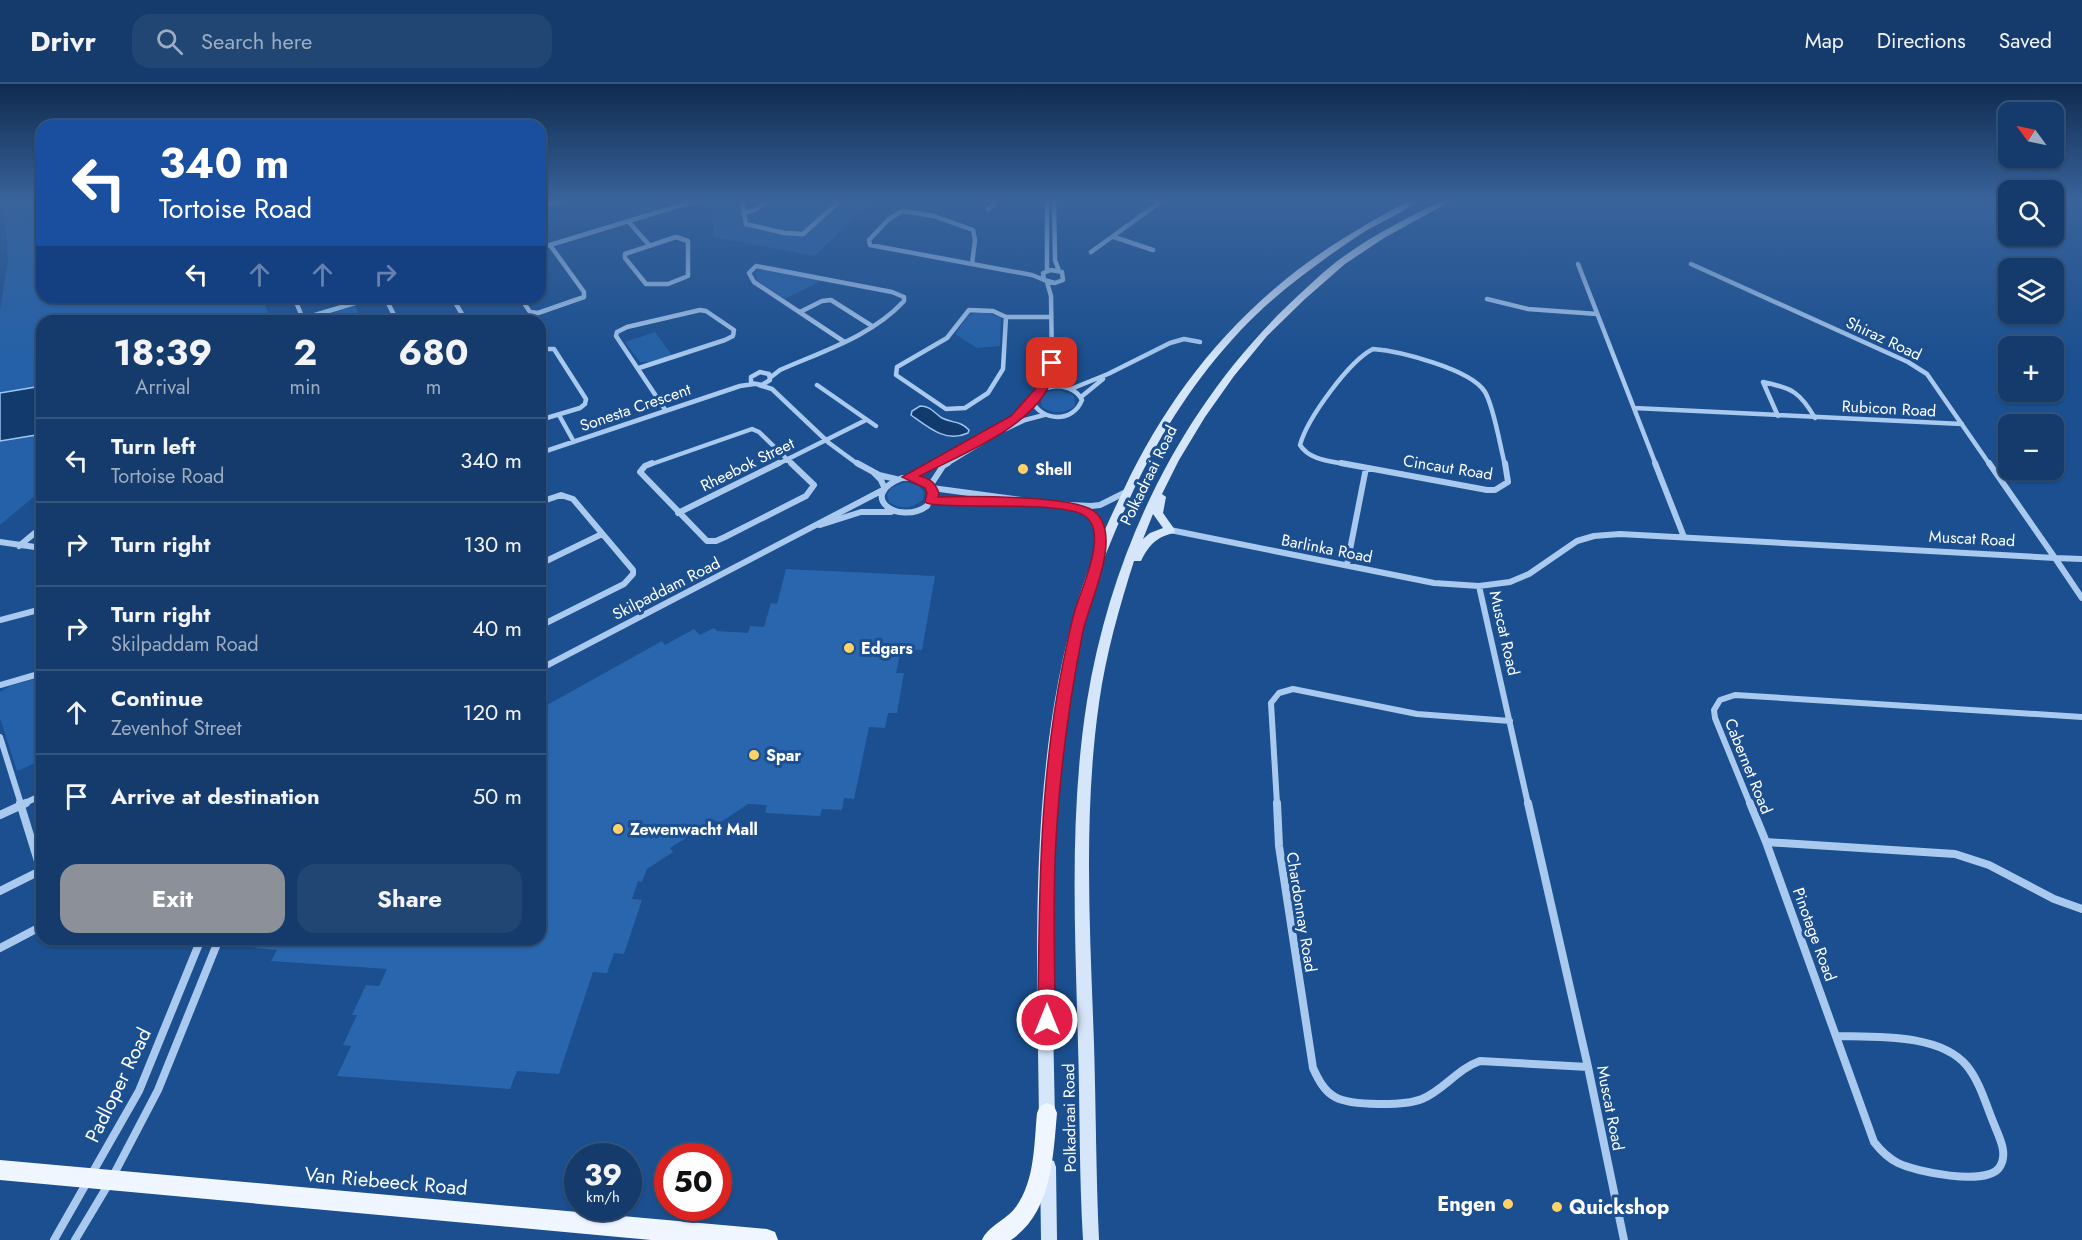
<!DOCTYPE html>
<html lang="en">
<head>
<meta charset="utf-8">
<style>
  :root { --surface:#143b6b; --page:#214673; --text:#f1f3f6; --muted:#9dadc1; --line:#33557e; --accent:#8c9099 }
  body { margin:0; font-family:Jost,sans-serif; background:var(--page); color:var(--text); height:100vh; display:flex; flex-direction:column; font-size:22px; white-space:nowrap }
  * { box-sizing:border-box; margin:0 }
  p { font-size:20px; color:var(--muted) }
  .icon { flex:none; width:33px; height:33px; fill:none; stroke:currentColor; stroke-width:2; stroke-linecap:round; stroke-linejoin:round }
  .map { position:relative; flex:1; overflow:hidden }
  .side { position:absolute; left:36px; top:231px; width:510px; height:630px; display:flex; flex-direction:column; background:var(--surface); border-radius:18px; box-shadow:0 2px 4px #0004,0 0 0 2px var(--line) }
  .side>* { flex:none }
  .guide { position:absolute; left:36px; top:36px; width:510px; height:183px; border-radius:18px; box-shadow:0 2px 4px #0004,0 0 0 2px var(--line); background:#1a4fa0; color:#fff; overflow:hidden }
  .needle { width:39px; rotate:303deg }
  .buttons { position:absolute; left:1998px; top:18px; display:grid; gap:12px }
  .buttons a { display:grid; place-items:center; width:66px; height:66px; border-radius:12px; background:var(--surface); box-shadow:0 2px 4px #0004,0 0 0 2px var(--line); font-size:30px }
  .speed { position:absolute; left:564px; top:1059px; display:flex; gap:12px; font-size:30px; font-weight:700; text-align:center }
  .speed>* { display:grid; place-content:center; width:78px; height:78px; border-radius:50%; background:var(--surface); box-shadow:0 2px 4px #0004,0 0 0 2px var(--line); line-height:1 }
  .speed small { font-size:15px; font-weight:400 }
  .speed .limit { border:9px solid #d22; background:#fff; color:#111 }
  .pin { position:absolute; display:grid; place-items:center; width:51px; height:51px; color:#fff; margin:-26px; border-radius:12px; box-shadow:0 3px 9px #0006 }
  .me { position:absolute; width:66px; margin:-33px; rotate:0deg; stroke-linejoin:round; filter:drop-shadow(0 0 4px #0008) }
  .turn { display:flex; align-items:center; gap:21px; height:126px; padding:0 24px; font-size:27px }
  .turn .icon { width:78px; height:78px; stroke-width:2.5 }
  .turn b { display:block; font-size:42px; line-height:51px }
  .lanes { display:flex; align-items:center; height:57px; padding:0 24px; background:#0003; justify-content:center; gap:30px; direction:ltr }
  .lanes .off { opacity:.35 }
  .eta { display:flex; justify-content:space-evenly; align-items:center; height:102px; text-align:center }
  .eta b { font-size:36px; font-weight:700; line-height:42px }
  .cta { display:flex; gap:12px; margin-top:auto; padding:12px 24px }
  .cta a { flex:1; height:69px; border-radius:18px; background:var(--accent); color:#fff; font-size:24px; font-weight:700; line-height:69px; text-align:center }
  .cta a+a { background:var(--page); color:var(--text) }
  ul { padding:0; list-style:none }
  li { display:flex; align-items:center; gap:18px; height:84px; padding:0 24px; border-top:2px solid var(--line) }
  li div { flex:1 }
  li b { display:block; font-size:22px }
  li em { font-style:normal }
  header { display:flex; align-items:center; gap:36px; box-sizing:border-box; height:84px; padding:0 30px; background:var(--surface); border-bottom:2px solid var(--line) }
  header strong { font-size:28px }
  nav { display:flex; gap:33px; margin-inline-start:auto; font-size:21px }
  .search { width:420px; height:54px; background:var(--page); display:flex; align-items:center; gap:15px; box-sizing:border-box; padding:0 21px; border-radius:18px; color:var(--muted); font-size:22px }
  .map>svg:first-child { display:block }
  .green { fill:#2461a8 }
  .water { fill:#123a6d; stroke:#9cc4f0; stroke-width:1.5 }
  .building { fill:#2a66ad }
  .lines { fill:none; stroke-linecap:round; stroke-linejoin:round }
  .street-far2 { stroke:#a9c9ee; stroke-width:4.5 }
  .street-far1 { stroke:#a9c9ee; stroke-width:6 }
  .street { stroke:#a9c9ee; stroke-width:8 }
  .secondary { fill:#d6e6fa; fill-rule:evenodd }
  .primary { fill:#f0f6ff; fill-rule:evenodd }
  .route { fill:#e11d48; stroke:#92132f; stroke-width:1.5 }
  .poi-dot { fill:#ffd166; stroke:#1b4f8f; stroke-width:2 }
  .labels { text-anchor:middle; stroke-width:6; stroke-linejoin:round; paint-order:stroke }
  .street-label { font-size:16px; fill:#fff; stroke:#1b4f8f }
  .poi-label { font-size:16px; font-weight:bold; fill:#fff; stroke:#1b4f8f; text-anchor:start }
  .near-street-label { font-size:20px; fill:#fff; stroke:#1b4f8f }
  .near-poi-label { font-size:20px; font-weight:bold; fill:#fff; stroke:#1b4f8f; text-anchor:end }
</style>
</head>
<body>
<header>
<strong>Drivr</strong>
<div class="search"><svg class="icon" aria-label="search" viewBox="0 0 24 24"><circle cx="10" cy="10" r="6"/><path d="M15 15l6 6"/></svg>Search here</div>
<nav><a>Map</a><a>Directions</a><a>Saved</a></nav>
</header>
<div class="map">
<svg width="2082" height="1156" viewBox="0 0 2082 1156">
  <rect width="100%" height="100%" fill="#1b4f8f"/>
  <path class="green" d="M4 116H42V213H262L271 237H42V406L0 441V226L8 176Z
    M710 116H871L815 172 714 153Z
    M760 185 823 196 785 215 758 197 755 188Z
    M355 222 362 237H303Z
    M980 227 1001 233 1000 262 977 264 955 250 969 231Z
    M655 248 672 271 650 278H640L625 258Z
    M1060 306 1074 312 1075 322C1065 330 1053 330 1042 323L1040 315 1047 308Z
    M905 398 919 402 924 408 923 415C914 425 900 426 889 418L887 411 891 404Z
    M42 593V676L17 687 0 634V608L10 602Z"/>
  <path class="water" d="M42 302V350L0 357V309Z
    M920 322C931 322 934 329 942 334 952 339 961 337 969 346L968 349C946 359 929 344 911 331L912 327Z"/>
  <path class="building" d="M786 485 935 492 922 566 901 565 896 589H904L897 629H888L885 644 869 643 854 715 844 714 842 726 822 725 820 732 765 729 767 721 748 720 718 740 715 736 670 764 673 768 647 785 642 798 638 797 632 815 642 816 624 870 614 869 607 889 593 888 559 990 517 987 510 1005 337 992 351 962 343 961 357 931H352L366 901 379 902 387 885 271 877 277 866 255 864 260 855H540V625L662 557 665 561 694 545 700 551 714 544 717 547 748 549 750 542 764 543 771 519 777 520Z"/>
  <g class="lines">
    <path class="street-far2" d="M742 116 746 140 784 149 803 150 841 116
      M1047 116V187
      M1054 116 1055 176 1059 187
      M540 123 565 116
      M988 125 994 120V116
      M902 127 934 132 973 146 975 156 972 180 870 161 869 156 889 135Z
      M743 129 755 126 768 116
      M628 137 649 161
      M676 153 688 157V192L668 200H646L625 174V170Z
      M1114 153 1153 166
      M540 164 698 116
      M1091 168 1163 116
      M972 180 1032 191 1042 195
      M1578 180 1656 381
      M1691 180 1908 278 1927 290 1990 381
      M1051 186 1062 188 1063 196 1055 199 1044 196 1043 189Z
      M1047 198 1051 212 1052 279 1062 302
      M294 213 303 235
      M385 213 397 237
      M452 213 466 237
      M520 213 530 228 538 229 584 213V208L550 161
      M1487 215 1528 225 1597 230
      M969 226 993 227 1006 233 1003 285 988 309 965 324 946 325 896 291 897 283 947 254Z
      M800 228 822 217 831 216 872 242
      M1006 233H1051
      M295 237 375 213
      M540 265H554L586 315 585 320 580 324 540 336
      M639 284 725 256 733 252 734 246 706 227 700 226 627 243 617 248 616 252 666 327
      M760 288 769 290 770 296 762 301 751 299V293Z
      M771 293 780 286C823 267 872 252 904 217V213L892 208 756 182 749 189 754 198 843 257
      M1763 298C1792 304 1800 308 1815 334
      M1763 298 1778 332
      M759 301 772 305 829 359 859 381
      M817 301 876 342
      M1058 302C1068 303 1077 306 1082 316 1073 339 1042 338 1032 317 1037 306 1046 303 1058 302Z
      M1042 305 1052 279
      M1071 305 1108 290 1170 259 1184 255 1200 258
      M1081 313 1103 295
      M1634 324 1962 340
      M559 331 574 358
      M1006 345 1025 336 1044 331
      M540 369 740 302 754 300
      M649 381 752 345 759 348 793 381
      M776 381 866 336
      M932 381C968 362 1006 347 1032 317
      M945 381 981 359
      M1349 381C1332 377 1310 377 1300 361 1307 335 1349 277 1373 265 1399 267 1471 285 1485 308 1494 323 1500 362 1505 381"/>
    <path class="street-far1" d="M652 379 645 382 640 388 707 457H716L725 453 806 412 814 401 791 379
      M857 379 879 391 896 395
      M1341 379 1487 406H1495L1508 398 1505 379
      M1655 379 1684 453
      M1989 379 2055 474 2082 475
      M872 387 881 396 884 403
      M908 393 935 379
      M902 394C916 393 927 395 933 409L927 422C899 442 856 412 902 394Z
      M930 402 943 382 948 379
      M932 404 1021 416
      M540 418 561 411 573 415 633 486V490L624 500 540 542
      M931 418 965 416 1091 422 1100 421 1126 408
      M1076 425C1095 431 1101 442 1101 461
      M678 429 779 379
      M820 441 861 428H891
      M1170 446 1434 499 1479 502
      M0 458 42 464
      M19 462 42 443
      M540 480 602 450
      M1347 481 1366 384
      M0 536 42 525
      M540 585 881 407
      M0 601 42 589
      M0 653 21 720
      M23 720 42 711
      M1277 720 1271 619 1279 609 1293 605 1417 630 1510 637
      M1528 720 1479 502 1510 498 1529 490 1577 457 1594 452 1620 450 2055 474 2082 514
      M1750 720 1715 634 1714 626 1720 616 1735 611 2082 633"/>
    <path class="street" d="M20 719 42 790
      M1277 719 1279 762 1313 984C1318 995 1324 1007 1335 1013 1351 1022 1405 1022 1422 1015 1444 1006 1457 985 1480 977L1588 983
      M1528 719 1588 983 1624 1156
      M1750 719 1766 758 1955 770 1989 781 2054 815 2082 825
      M0 731 26 719
      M1766 758 1874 1058C1881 1067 1888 1074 1898 1079 1916 1088 1985 1102 1999 1084 2009 1070 1999 1053 1994 1040 1986 1021 1980 998 1967 982 1940 949 1874 953 1836 952
      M0 807 42 786
      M0 864 42 842
      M113 1092 158 1006 219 855
      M54 1156 139 1007 201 855
      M75 1156 108 1101"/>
    <path class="secondary" d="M1410 116H1419C1403 129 1382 137 1364 148 1320 177 1277 208 1240 247 1196 294 1162 347 1134 405 1118 440 1102 476 1091 513 1041 681 1052 862 1055 1035L1053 1041 1047 1043 1041 1041 1039 1035C1037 861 1028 681 1079 513 1091 475 1107 440 1124 405 1160 329 1209 261 1273 206 1314 170 1362 142 1410 116Z
      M1444 116H1453L1384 154 1345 180 1305 215 1267 252 1234 292 1205 333 1179 376 1162 410 1166 413 1163 429 1175 446 1174 449C1156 453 1149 461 1141 477H1134C1119 524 1106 570 1099 619 1083 732 1090 846 1094 960 1096 1025 1096 1091 1099 1156H1083C1079 1091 1080 1026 1078 960 1075 846 1069 730 1087 617 1111 470 1177 331 1283 226 1300 210 1317 193 1336 178 1369 153 1406 134 1444 116ZM1153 430 1163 444 1150 449 1143 455Z
      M1048 1075 1054 1077 1056 1083 1057 1156H1041L1040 1083 1042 1077Z"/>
    <path class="primary" d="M1047 1019 1054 1022 1057 1029C1053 1073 1052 1128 1011 1156H982C988 1142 1006 1136 1015 1124 1035 1098 1034 1060 1037 1029L1040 1022Z
      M0 1076 767 1145 775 1148 778 1156H651L0 1096Z"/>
  </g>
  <linearGradient id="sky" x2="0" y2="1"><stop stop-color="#0f2b4f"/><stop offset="0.42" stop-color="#39639b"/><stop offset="1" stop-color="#39639b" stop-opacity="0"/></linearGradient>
  <rect width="2082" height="277" fill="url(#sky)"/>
  <path class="route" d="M1052 276 1058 279C1054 288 1051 298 1047 306 1023 347 961 370 920 392 931 395 935 399 939 409L938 413C966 412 1076 411 1095 428 1123 452 1090 516 1083 547 1068 623 1058 700 1055 777 1053 829 1055 883 1055 936L1053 941 1047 944 1041 941 1038 936C1039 816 1039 697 1063 579 1067 561 1070 543 1075 526 1081 505 1109 448 1085 432 1060 415 933 427 925 418L927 409 925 404 902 393 1011 332 1036 304 1047 279Z"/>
  <g class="poi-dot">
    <circle cx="1023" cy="385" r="6"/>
    <circle cx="849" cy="564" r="6"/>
    <circle cx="754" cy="671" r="6"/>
    <circle cx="618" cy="745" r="6"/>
    <circle cx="1508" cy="1120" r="6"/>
    <circle cx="1557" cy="1123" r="6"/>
  </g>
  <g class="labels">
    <g class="street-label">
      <text transform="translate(1884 254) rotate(25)" y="6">Shiraz Road</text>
      <text transform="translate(635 323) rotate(-19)" y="6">Sonesta Crescent</text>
      <text transform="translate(1889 324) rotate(3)" y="6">Rubicon Road</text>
      <text transform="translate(747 380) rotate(-26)" y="6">Rheebok Street</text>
      <text transform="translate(1448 383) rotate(9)" y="6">Cincaut Road</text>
      <text transform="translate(1148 391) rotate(-64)" y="6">Polkadraai Road</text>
      <text transform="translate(1972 454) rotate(3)" y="6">Muscat Road</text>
      <text transform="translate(1327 464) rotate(11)" y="6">Barlinka Road</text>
      <text transform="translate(666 504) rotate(-27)" y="6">Skilpaddam Road</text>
      <text transform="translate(1505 549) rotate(77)" y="6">Muscat Road</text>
      <text transform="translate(1749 682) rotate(68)" y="6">Cabernet Road</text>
      <text transform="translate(1302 828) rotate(81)" y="6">Chardonnay Road</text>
      <text transform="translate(1815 850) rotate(70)" y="6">Pinotage Road</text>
      <text transform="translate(1611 1024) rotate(79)" y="6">Muscat Road</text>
      <text transform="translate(1069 1034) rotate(-91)" y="6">Polkadraai Road</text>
    </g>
    <g class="poi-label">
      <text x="1035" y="391">Shell</text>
      <text x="861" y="570">Edgars</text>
      <text x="766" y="677">Spar</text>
      <text x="630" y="751">Zewenwacht Mall</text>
    </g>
    <g class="near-street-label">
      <text transform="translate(118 1001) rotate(-64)" y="7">Padloper Road</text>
      <text transform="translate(386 1097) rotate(5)" y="7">Van Riebeeck Road</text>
    </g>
    <g class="near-poi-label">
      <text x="1496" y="1127">Engen</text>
      <text x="1569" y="1130" text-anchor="start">Quickshop</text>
    </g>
  </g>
</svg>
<div class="buttons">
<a><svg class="needle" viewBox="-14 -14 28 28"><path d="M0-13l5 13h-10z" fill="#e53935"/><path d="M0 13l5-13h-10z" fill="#9dadc1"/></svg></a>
<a><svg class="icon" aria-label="search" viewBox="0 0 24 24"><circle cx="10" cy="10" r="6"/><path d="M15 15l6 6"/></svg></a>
<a><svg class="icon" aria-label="layers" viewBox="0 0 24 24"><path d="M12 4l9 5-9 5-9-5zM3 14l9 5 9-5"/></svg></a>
<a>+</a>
<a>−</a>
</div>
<div class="speed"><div>39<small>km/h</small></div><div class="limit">50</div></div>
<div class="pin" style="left:1052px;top:279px;background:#d93025"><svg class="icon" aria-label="arrive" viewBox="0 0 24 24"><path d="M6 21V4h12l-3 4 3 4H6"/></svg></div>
<svg class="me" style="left:1047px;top:936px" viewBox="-20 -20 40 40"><circle r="17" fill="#e11d48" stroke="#fff" stroke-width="3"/><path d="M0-11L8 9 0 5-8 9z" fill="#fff"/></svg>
<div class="guide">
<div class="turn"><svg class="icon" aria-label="left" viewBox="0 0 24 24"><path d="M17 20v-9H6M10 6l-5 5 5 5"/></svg><div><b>340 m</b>Tortoise Road</div></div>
<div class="lanes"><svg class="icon" aria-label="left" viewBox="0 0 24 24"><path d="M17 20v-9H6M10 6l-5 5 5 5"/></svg><svg class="icon off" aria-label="ahead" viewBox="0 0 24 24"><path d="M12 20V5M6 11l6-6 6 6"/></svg><svg class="icon off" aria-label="ahead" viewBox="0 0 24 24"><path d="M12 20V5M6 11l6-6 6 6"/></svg><svg class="icon off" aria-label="right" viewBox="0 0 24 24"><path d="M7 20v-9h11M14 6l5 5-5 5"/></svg></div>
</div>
<section class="side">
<div class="eta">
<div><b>18:39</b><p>Arrival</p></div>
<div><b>2</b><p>min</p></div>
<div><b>680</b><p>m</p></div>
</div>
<ul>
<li><svg class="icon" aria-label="left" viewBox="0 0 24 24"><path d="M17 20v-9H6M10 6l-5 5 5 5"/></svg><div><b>Turn left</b><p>Tortoise Road</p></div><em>340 m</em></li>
<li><svg class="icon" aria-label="right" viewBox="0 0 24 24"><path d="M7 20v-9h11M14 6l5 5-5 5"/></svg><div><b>Turn right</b></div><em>130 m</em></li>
<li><svg class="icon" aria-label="right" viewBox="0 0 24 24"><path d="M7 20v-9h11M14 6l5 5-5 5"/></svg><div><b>Turn right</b><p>Skilpaddam Road</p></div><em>40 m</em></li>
<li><svg class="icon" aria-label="ahead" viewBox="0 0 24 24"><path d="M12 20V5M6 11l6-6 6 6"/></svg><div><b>Continue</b><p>Zevenhof Street</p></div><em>120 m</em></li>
<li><svg class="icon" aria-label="arrive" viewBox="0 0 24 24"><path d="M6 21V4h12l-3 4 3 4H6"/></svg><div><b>Arrive at destination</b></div><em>50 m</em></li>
</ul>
<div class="cta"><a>Exit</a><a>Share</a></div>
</section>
</div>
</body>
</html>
